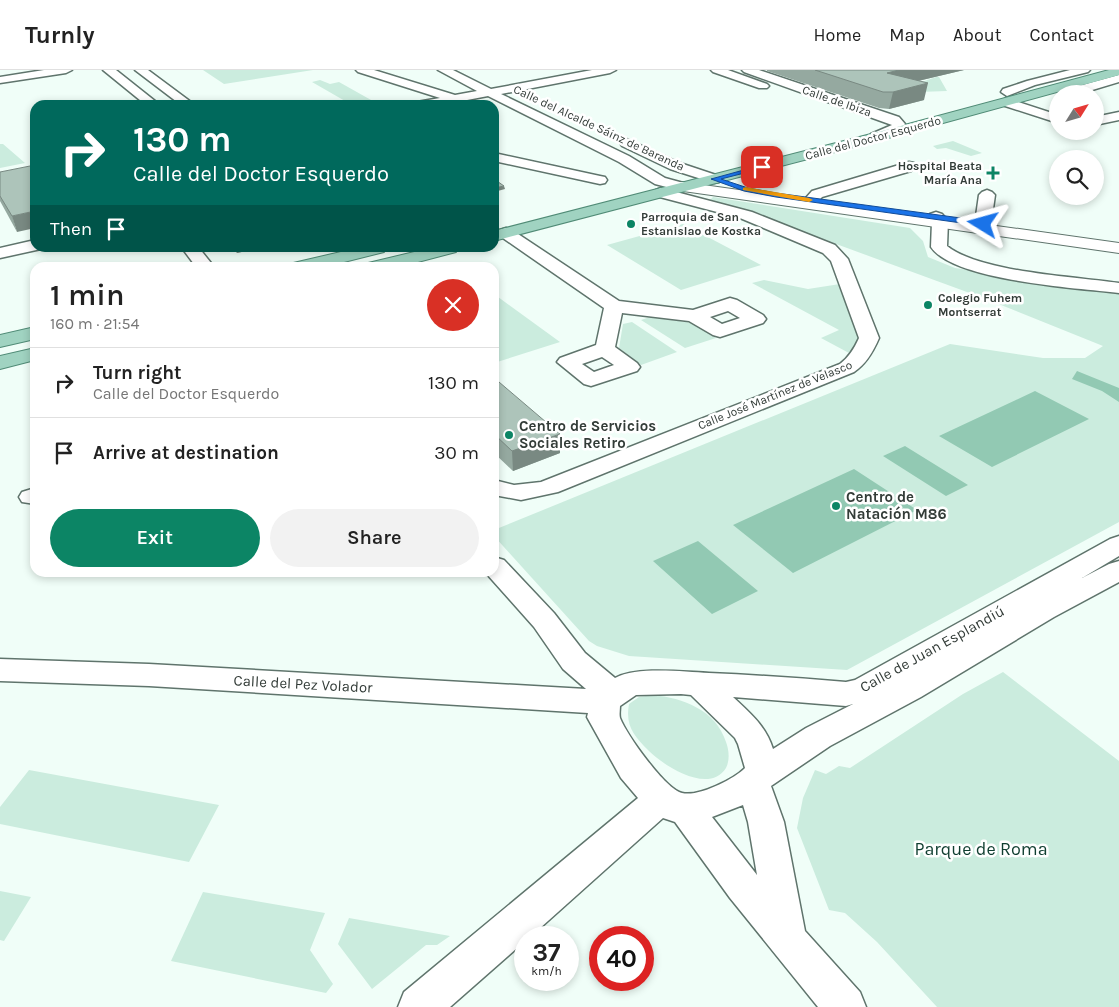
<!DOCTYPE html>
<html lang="en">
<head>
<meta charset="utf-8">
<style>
  :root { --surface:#fff; --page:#f2f2f2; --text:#222; --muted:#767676; --line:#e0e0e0; --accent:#0c8565 }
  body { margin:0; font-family:Karla,sans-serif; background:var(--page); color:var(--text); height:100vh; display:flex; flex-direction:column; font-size:19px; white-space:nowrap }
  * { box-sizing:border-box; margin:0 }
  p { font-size:16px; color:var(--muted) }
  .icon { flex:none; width:28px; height:28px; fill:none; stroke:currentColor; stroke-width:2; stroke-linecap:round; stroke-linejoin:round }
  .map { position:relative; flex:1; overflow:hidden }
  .sheet { position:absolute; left:30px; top:192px; width:469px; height:315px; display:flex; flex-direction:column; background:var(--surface); border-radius:15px; box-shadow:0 2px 8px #0003 }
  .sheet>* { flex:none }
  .banner { position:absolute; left:30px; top:30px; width:469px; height:152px; border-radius:15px; box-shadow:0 2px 8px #0003; background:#00695c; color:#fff; overflow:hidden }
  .needle { width:32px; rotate:53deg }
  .fabs { position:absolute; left:1049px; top:15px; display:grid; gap:10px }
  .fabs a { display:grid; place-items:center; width:55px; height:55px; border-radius:50%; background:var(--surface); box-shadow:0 2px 8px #0003; font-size:25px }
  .speed { position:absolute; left:514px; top:856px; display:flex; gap:10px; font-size:25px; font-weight:700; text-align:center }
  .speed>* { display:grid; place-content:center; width:65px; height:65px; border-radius:50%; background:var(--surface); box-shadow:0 2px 8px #0003; line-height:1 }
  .speed small { font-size:12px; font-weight:400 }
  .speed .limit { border:8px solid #d22; background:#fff; color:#111 }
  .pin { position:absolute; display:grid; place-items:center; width:42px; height:42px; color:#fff; margin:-21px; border-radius:10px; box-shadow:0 2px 8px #0006 }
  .me { position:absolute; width:55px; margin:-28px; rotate:278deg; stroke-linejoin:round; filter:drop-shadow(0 0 4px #0008) }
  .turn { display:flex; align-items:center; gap:18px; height:105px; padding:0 20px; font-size:22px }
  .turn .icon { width:65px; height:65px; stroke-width:2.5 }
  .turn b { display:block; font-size:35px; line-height:42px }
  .then { display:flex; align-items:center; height:48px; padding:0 20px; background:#0003; gap:10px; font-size:19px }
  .round { display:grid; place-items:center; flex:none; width:52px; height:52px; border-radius:26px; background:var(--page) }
  .summary { display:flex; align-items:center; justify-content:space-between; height:85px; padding:0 20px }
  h1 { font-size:30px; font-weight:600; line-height:38px }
  .button { display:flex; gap:10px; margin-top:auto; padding:10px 20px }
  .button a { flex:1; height:58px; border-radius:30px; background:var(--accent); color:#fff; font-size:20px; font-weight:600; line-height:58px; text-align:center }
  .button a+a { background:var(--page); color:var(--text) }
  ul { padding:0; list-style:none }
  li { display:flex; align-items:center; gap:15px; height:70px; padding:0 20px; border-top:1px solid var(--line) }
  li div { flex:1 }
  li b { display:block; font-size:19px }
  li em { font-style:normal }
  header { display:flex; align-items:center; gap:30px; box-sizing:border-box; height:70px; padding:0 25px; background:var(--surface); border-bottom:1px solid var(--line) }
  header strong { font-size:24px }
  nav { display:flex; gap:28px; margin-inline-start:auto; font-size:18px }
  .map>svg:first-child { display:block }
  .green { fill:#cbecde }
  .water { fill:#92c9b3 }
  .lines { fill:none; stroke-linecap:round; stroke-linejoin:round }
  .street-casing { stroke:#5f746c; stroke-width:3 }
  .secondary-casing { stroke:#5f746c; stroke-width:2 }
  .primary-casing { stroke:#508b76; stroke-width:2 }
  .street { fill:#fff; fill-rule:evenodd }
  .secondary { fill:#fff; fill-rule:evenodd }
  .primary { fill:#a0d3c1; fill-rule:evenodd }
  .wall { fill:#95a9a0 }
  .shaded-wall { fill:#798982 }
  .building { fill:#adc4ba; stroke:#798982 }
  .route { fill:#1a73e8; stroke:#114b97 }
  .slow { fill:#f59e0b }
  .poi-dot { fill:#0c8565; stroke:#fff; stroke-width:2 }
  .labels { text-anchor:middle; stroke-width:5; stroke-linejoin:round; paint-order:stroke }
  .far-street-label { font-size:12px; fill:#333c38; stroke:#fff }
  .far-poi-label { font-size:12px; font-weight:bold; fill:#333c38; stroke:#fff; text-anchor:start }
  .poi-label { font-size:15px; font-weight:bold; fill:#333c38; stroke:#fff; text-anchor:start }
  .street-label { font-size:15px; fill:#333c38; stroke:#fff }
  .near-park-label { font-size:18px; fill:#0f3e30; stroke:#fff }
</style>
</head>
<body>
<header>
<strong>Turnly</strong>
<nav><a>Home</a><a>Map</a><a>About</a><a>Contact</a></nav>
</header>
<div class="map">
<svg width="1119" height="937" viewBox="0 0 1119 937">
  <rect width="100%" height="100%" fill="#f0fef8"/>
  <path class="green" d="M203 0H313L224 14Z
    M936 7H939L947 21 919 22 913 15Z
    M320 10 330 14 339 12 380 35H364L361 33 352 35 312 12Z
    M953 71 982 83 971 86 946 78 937 79 933 76Z
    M0 74H3L25 93 0 98Z
    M713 127 910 158 923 171 928 187 955 198 1119 223V452L847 600 629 586 597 576 589 571 494 466V460L950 274 1043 288H1085L1103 276 986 229 738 138 710 130Z
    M683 154 761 195 681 220 607 175Z
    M764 210 808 219 840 214 859 262V271L849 283 821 268 839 260 752 213Z
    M494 224 560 272 494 293Z
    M650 247 693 253 716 268 685 278 641 250Z
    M632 252 677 282 641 295 619 278 623 254Z
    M1003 602 1119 691V937H937L877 872 845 843 829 840 797 758 803 728 815 700 826 704 839 696 850 698 963 624Z
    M653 625C683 628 716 640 726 672 729 680 730 690 726 698 709 725 664 696 649 681 634 666 625 656 629 634L639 627Z
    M29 700 219 735 189 792 0 754V737Z
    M0 821 31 827 4 871 0 870Z
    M203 822 325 843 310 880 333 914 326 923 171 891Z
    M349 848 450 866 437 875H426L372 919 338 874Z"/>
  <path class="water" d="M1077 301 1119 318V332L1102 321 1072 309Z
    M1035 321 1089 349 992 397 939 366Z
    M905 376 968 415 946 426 883 386Z
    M854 399 917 440 793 503 733 455Z
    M698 471 758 521 712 544 653 491Z"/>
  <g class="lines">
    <g class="street-casing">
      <path id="street" d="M44 0H72L66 3 0 13V7Z
        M103 0H116L160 35H146Z
        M135 0H148L195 35H181Z
        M356 0H374L455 25 477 21 438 0H453L491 19 592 0H616L610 3 501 24 629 86 665 108 687 114 689 117 687 120 682 121 655 114 619 92 488 26 441 35H415L417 32 440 28 358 2Z
        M711 0H728L767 14 769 16 767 18H759L713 2Z
        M742 0H759L899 47 905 54C900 63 882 73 871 70L869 67 871 64 892 55 744 2Z
        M1070 0H1090L1088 2 1035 15 1007 26 1001 22 1003 19 1027 11Z
        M1119 5V12L1079 24H1059L1061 21Z
        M1006 28 1058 45V53L1002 35 1000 32Z
        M1119 42V50L1095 55V47Z
        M627 69 680 93 719 106 721 109 719 112 714 113 670 99 622 76 620 73Z
        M494 83 600 106 605 107 607 110 605 113 600 114 494 91Z
        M909 92 914 93 916 96 911 101 822 127C817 133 815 135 807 133L804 130 812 121Z
        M661 118 752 142 835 175 848 189 879 268C873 282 866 294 854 302L558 422 521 430 494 425V410L514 415 541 412 840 294C849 287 854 279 859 268L831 191 823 183 740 148 656 126 653 123 656 120Z
        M987 120 992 122 995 125 991 153 989 156H977L975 153 979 125 982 122Z
        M936 142 942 144 948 151 947 176C979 202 1076 207 1119 213V223C1078 218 954 211 931 177L932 152 928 147 930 144Z
        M506 158 512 160 619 231 693 240 730 228 737 230 763 245 766 249 763 253 720 267 713 265 689 251 622 243 615 277 637 293 640 297 637 301 591 316 584 314 557 292 560 288 596 275 604 238 500 166 498 163 500 160ZM728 241 740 248 722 254 710 247ZM602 287 614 295 594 302 582 294Z
        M35 170V178L41 179 0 188V178Z
        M182 178H199L215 198H197Z
        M35 418V434L22 432 19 427 22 422Z
        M1119 466V486L1082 508 1109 494 1119 491V512L1054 547 921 627 830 676 771 716 784 752 805 861 860 922 866 937H818L730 828 675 752 663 748 529 868H525V871L450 937H398L404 922 638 728 621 708 587 647 588 643 149 616 0 611V589L149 594 586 619 563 599 534 557 485 502H494V487L504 490 554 543 585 583 615 608C637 596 684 602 709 603 755 605 800 608 846 612L855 610 1110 469ZM681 624 691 625 735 668 738 674 745 698C734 709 699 727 682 723 665 719 627 665 620 648 619 644 620 640 620 636L636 625ZM733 627 846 636 853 634 806 658 773 679C766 656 750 643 733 627ZM743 735 748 752 757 805 712 747Z"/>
    </g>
    <g class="secondary-casing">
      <path id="secondary" d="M682 112 1119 173V183L676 120 674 117 676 114Z"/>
    </g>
    <g class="primary-casing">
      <path id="primary" d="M1109 0H1119V5L881 70 494 171V161L871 64Z
        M358 178H387L384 182 320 198H287L289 194Z
        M431 178H459L456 182 395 198H362L364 194Z
        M35 257V269L0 277V265Z
        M35 278V290L0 299V286Z"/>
    </g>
    <use href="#street" class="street"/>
    <use href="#secondary" class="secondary"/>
    <use href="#primary" class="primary"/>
  </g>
  <path class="wall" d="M767 0H964L918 11 924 30 889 39 879 38 767 1Z
    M0 102 17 162 0 131Z
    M232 178H259L237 183Z
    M494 313 560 383 513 401 494 383Z"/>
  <path class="shaded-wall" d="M899 0H964L884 19 887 3Z
    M928 13 924 30 889 39 893 22Z
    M504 116 505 119 494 122V118Z
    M35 141V158L17 162 12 146Z
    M236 178H259L237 183Z
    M560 364V383L513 401 512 381Z"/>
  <path class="building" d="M815 0H899L887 3 928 13 893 22H883Z
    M35 95V141L12 146 0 126V102Z
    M494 109 504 116 494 118Z
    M499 312 560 364 512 381 494 364V313Z"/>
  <path class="route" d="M762 95 764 98 721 109 748 118 776 123 983 151 987 154 983 156 776 127 744 121 711 109Z"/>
  <path class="slow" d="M746 117 809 128 813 130 809 132 743 120V118Z"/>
  <g class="poi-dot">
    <path d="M990.5 95.5h5v5h5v5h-5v5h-5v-5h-5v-5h5z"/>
    <circle cx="631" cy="154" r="5"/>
    <circle cx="928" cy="235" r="5"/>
    <circle cx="509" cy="365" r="5"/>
    <circle cx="836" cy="436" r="5"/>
  </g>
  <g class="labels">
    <g class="far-street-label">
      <text transform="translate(837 31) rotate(19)" y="4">Calle de Ibiza</text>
      <text transform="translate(599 58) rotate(25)" y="4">Calle del Alcalde Sáinz de Baranda</text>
      <text transform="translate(873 68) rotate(-15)" y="4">Calle del Doctor Esquerdo</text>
      <text transform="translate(775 325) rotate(-22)" y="4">Calle José Martínez de Velasco</text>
    </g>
    <g class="far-poi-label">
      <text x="982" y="100" text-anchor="end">Hospital Beata<tspan x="982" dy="14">María Ana</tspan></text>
      <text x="641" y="151">Parroquia de San<tspan x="641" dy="14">Estanislao de Kostka</tspan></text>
      <text x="938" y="232">Colegio Fuhem<tspan x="938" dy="14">Montserrat</tspan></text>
    </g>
    <g class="poi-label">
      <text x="519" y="361">Centro de Servicios<tspan x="519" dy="17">Sociales Retiro</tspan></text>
      <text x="846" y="432">Centro de<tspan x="846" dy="17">Natación M86</tspan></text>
    </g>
    <g class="street-label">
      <text transform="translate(932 579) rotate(-29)" y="5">Calle de Juan Esplandiú</text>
      <text transform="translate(303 614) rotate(3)" y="5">Calle del Pez Volador</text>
    </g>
    <g class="near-park-label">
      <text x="981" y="785">Parque de Roma</text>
    </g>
  </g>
</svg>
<div class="fabs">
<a><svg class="needle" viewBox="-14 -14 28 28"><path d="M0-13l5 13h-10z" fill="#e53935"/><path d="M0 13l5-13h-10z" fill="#767676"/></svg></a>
<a><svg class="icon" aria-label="search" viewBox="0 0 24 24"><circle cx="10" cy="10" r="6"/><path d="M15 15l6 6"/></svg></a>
</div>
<div class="speed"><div>37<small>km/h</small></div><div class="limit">40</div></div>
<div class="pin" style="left:762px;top:97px;background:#d93025"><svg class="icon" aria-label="arrive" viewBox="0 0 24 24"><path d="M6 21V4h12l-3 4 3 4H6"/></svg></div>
<svg class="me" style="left:983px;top:154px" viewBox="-20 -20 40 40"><path d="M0-17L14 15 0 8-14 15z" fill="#1a73e8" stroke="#fff" stroke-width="4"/></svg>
<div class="banner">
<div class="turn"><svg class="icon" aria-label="right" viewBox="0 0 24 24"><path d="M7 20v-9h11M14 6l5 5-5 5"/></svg><div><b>130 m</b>Calle del Doctor Esquerdo</div></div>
<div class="then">Then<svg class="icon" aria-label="arrive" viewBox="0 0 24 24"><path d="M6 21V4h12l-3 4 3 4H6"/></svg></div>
</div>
<section class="sheet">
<div class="summary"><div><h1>1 min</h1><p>160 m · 21:54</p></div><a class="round" style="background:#d93025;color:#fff"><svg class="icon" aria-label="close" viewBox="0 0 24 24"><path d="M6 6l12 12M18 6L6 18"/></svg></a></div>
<ul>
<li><svg class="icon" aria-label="right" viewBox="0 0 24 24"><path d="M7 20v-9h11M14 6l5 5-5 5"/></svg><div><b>Turn right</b><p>Calle del Doctor Esquerdo</p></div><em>130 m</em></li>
<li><svg class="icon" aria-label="arrive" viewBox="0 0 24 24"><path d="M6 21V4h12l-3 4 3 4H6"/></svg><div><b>Arrive at destination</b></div><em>30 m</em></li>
</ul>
<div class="button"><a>Exit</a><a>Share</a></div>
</section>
</div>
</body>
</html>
